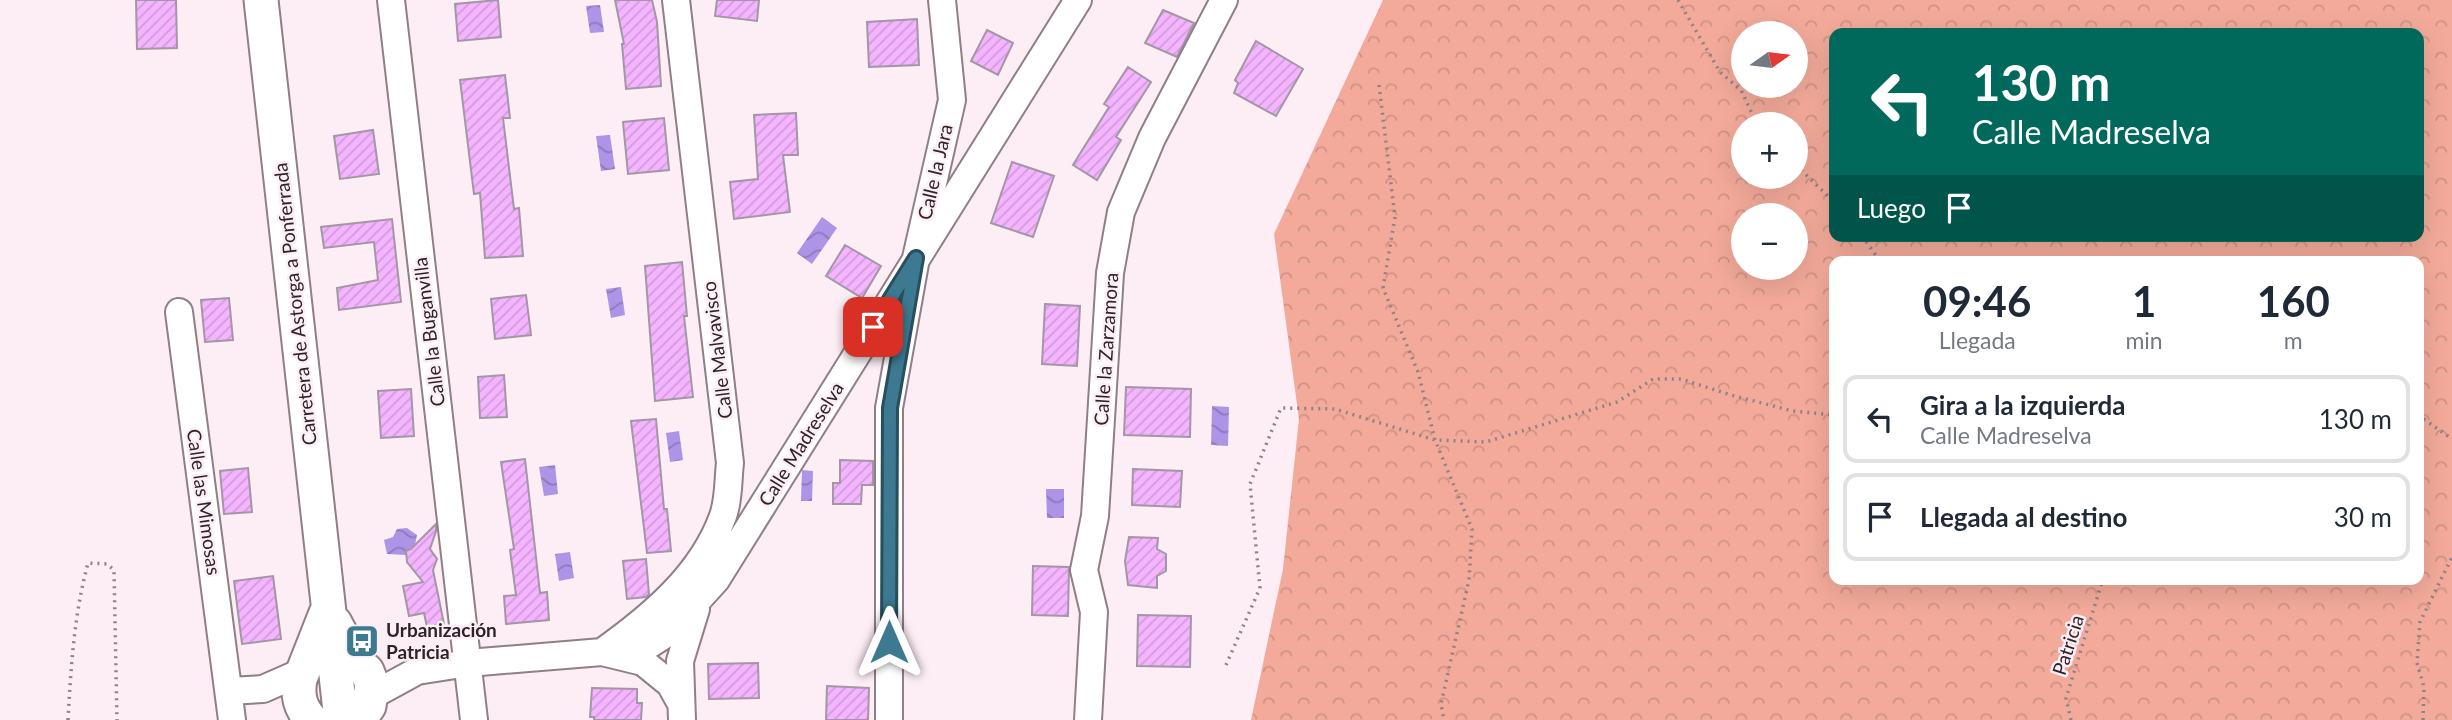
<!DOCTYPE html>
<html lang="es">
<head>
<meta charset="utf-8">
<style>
  :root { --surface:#fff; --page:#f2f2f3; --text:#1f2937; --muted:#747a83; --line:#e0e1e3 }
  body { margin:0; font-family:Lato,sans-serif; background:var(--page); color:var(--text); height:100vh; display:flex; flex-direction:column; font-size:26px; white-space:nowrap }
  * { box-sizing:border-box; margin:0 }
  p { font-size:23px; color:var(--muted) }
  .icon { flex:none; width:38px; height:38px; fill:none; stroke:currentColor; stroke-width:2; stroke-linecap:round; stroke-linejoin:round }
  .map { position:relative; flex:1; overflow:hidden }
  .sheet { position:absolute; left:1829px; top:256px; width:595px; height:329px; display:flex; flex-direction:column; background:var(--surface); border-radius:14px; box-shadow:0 7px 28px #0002 }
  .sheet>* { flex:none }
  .top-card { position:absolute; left:1829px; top:28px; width:595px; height:214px; border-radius:14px; box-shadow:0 7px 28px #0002; background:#00695c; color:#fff; overflow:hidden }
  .needle { width:46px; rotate:76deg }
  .fabs { position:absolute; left:1731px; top:21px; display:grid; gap:14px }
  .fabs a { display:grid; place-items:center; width:77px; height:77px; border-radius:50%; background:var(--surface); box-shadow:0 7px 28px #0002; font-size:35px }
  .pin { position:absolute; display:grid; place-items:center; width:60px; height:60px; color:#fff; margin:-30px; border-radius:14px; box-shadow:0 4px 10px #0006 }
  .me { position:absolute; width:77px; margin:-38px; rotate:0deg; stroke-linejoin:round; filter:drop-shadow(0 0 5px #0008) }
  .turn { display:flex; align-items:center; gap:24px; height:147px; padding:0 28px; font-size:32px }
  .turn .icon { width:91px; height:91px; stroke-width:2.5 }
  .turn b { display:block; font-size:49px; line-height:60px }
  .then { display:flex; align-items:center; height:66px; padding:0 28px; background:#0003; gap:14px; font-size:26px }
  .eta { display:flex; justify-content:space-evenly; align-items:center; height:119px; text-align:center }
  .eta b { font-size:42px; font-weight:700; line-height:49px }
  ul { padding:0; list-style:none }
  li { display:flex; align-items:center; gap:21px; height:88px; margin:0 14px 10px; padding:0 14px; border:4px solid var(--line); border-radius:14px }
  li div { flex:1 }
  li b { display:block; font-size:26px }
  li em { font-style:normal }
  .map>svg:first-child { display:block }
  .forest { fill:url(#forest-crowns); fill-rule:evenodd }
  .water { fill:url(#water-waves) }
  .building { fill:url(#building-hatch); stroke:#a396a5; stroke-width:2 }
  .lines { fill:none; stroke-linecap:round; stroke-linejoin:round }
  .minor-casing { stroke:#907e88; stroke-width:30 }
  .major-casing { stroke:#907e88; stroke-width:37 }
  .path { stroke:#8e8288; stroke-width:3.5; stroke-dasharray:2 5; stroke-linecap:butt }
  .minor { stroke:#fff; stroke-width:26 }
  .major { stroke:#fff; stroke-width:33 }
  .route-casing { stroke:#284f5e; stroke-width:18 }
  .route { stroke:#3d7990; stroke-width:12 }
  .labels { text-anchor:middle; stroke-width:5; stroke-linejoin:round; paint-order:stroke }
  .street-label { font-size:19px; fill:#2c2428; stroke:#fdedf5 }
  .poi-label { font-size:19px; font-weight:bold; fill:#2c2428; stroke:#fdedf5; text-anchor:start }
</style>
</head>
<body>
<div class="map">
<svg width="2452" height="720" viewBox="0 0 2452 720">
  <defs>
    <pattern id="forest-crowns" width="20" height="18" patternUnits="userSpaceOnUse" patternTransform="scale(1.75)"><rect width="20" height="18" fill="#f3aa9a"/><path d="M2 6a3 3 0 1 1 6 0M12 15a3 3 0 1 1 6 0" fill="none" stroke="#d09285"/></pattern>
    <pattern id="water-waves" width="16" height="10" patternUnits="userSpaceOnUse" patternTransform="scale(1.75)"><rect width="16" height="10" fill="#ae94e7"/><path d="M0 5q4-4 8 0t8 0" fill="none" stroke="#8e79bb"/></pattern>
    <pattern id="building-hatch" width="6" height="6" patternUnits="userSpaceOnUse" patternTransform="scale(1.75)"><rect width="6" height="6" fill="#f4b4ff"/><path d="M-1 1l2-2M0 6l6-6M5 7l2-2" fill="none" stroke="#d19bdb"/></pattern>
  </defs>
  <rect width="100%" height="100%" fill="#fdedf5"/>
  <path class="forest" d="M1383 0H2452V720H1251L1283 569 1299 419 1274 234ZM1743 33H1796V86H1743ZM1834 33H2418V236H1834ZM1743 124H1796V177H1743ZM1743 215H1796V268H1743ZM1834 261H2418V579H1834Z"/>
  <path class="water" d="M600 5 604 32 590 33 586 6Z
    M610 135 615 169 601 171 596 136Z
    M822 217 837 228 812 264 797 253Z
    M621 287 625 315 611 318 606 289Z
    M1212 406 1229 407 1228 446 1211 445Z
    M679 431 683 460 670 462 666 433Z
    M555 465 558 494 544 496 539 467Z
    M802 470 813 471 812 501H801Z
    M1046 489H1064V518H1047Z
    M407 528 417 535 415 545 408 550 406 555 387 554 384 540 393 537 397 529Z
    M570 552 574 578 559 581 555 554Z"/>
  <path class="building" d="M136 0H176L177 48 137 49Z
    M498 0 501 37 458 41 455 4Z
    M615 0H652L657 22 661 86 626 89 622 44H624Z
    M717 0H759L757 21 715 16Z
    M1163 10 1194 23 1177 57 1145 43Z
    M917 19 919 65 869 67 867 22Z
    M987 30 1013 43 998 75 971 61Z
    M1256 41 1303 69 1276 116 1234 93 1238 83 1235 80Z
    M1128 67 1151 82 1116 137 1121 140 1097 180 1073 165 1109 107 1104 104Z
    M505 75 510 118H503L514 209 519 208 523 256 485 258 480 193 474 194 460 80Z
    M796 113 798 155H783L790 212 734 219 730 182 758 179 754 115Z
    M664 118 669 170 628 174 623 122Z
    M373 130 379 174 340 179 334 136Z
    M1012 162 1054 176 1033 237 991 223Z
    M392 219 401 302 339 310 337 288 378 280 374 242 324 248 321 227Z
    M845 245 881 266 862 298 826 276Z
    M682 262 687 316H684L693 397 655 401 645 266Z
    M526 295 531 335 495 339 491 299Z
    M229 298 233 340 205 342 201 300Z
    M1045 304 1080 306 1077 366 1042 364Z
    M504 375 507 417 480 418 478 377Z
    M1126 387 1191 389 1190 437 1124 435Z
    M411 389 414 436 381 438 378 391Z
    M656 419 664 509H667L671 551 647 553 631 421Z
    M525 459 540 593 547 592 549 620 506 624 504 596 516 595 510 550 514 549 501 462Z
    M840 460 873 461V485H862L861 504H833V483H840Z
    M248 468 252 512 224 514 220 471Z
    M1133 469 1182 471 1180 507 1132 505Z
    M436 524V531L430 549 437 559 433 570 444 624 427 627 424 613 409 616 403 586 423 582 407 562 406 551 411 549Z
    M1129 537 1158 538 1157 549 1166 554V571L1157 576V588L1128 585 1125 561Z
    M646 559 649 594 646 597 627 599 623 561Z
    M1033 566 1069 567 1068 616 1032 615Z
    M273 576 281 639 242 644 234 581Z
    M1138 615 1191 616 1190 667 1137 666Z
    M758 663 759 698 709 699 708 664Z
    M827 686 869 688 868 720H826Z
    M592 688 637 689V703H642L641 720H594V717H590Z"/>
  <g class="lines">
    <g class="minor-casing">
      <path id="minor" d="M391 0 474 720
        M179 312 232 720
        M602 652 644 648 669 632 716 580 1078 0
        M602 652C651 617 702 575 723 516 729 500 728 479 730 463L676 0
        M229 691 263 689 304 671
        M373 695 417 671 468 663 602 652 643 662 670 684 680 702
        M682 720 680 661 696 609
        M889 720V408L916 258 952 100 942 0
        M1088 720 1094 612 1084 570 1095 516 1110 273 1121 212 1152 138 1224 0"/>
    </g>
    <g class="major-casing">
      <path id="major" d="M261 0 341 720
        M335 623 354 659 367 671 372 684 369 706 359 720
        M311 720C300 707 297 696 300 679L326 613"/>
    </g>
    <path class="path" d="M1678 0 1720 72 1741 90 1757 124
      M1379 85 1395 217 1383 288 1418 372 1435 440 1472 529 1469 580 1441 704 1444 720
      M1796 165 1834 202
      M1862 236 1880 261
      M2418 415 2452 439
      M1226 665 1260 588 1250 484 1281 408 1335 409 1435 440 1486 442 1617 402 1653 379H1681L1731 395 1793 411 1834 415
      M68 720C71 666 74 615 88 563L107 564 114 570 117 720
      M2071 720 2066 698 2103 579
      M2423 720 2424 687 2417 663 2420 622 2452 557"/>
    <use href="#minor" class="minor"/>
    <use href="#major" class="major"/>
  </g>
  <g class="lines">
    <g class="route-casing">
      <path id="route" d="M873 327 916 258 890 408 889 642"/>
    </g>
    <use href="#route" class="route"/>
  </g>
  <defs>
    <g id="bus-square" transform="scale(1.75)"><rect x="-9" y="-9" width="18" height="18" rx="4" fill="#3d7990" stroke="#fdedf5"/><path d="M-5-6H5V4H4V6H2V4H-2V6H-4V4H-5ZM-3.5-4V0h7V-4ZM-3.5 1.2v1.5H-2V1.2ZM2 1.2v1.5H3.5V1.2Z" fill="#fff"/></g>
  </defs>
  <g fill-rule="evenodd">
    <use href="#bus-square" x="362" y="641"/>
  </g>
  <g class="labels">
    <g class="street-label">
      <text transform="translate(935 172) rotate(-77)" y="7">Calle la Jara</text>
      <text transform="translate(295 304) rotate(-96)" y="7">Carretera de Astorga a Ponferrada</text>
      <text transform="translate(429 332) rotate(-97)" y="7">Calle la Buganvilla</text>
      <text transform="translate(1106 349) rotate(-86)" y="7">Calle la Zarzamora</text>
      <text transform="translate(717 350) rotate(-97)" y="7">Calle Malvavisco</text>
      <text transform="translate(801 444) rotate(-58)" y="7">Calle Madreselva</text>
      <text transform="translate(204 502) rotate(82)" y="7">Calle las Mimosas</text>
      <text transform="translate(2068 645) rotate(-72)" y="7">Patricia</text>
    </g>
    <g class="poi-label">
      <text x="386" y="637">Urbanización<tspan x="386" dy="22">Patricia</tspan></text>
    </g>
  </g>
</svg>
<div class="fabs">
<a><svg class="needle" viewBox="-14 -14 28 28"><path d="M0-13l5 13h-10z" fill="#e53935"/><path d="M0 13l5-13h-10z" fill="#747a83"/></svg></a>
<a>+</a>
<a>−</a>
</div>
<div class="pin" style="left:873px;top:327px;background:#d93025"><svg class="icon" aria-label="arrive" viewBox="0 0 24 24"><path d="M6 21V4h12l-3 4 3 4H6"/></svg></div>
<svg class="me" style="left:889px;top:642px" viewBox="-20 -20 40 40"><path d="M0-17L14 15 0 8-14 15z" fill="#3d7990" stroke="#fff" stroke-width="4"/></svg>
<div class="top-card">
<div class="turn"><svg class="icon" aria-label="left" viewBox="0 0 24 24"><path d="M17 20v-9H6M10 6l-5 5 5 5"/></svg><div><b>130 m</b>Calle Madreselva</div></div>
<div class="then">Luego<svg class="icon" aria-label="arrive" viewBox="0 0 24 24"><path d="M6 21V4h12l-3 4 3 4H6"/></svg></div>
</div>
<section class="sheet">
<div class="eta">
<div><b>09:46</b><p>Llegada</p></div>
<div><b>1</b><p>min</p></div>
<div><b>160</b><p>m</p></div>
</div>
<ul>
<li><svg class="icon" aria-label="left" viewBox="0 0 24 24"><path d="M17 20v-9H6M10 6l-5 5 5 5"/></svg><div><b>Gira a la izquierda</b><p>Calle Madreselva</p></div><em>130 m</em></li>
<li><svg class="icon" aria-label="arrive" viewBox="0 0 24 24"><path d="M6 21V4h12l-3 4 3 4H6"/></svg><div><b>Llegada al destino</b></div><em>30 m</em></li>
</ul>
</section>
</div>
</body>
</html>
